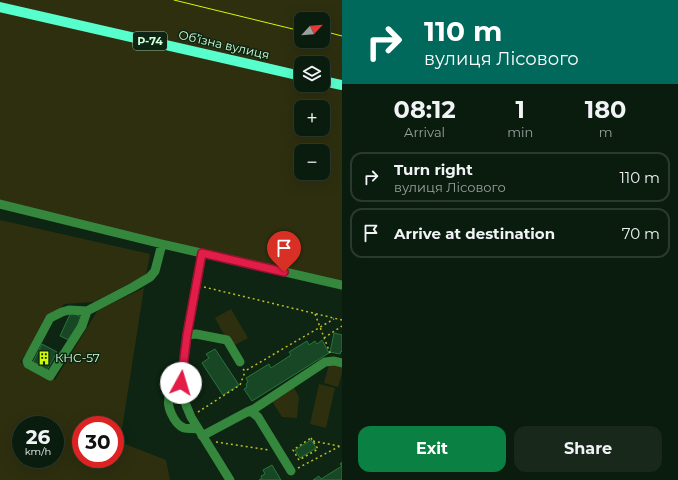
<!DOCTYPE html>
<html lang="en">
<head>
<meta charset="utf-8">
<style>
  :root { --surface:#0a1c0e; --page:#18291c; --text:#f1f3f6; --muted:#99a19e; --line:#2a3a2e; --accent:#0b8043 }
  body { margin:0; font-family:Montserrat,sans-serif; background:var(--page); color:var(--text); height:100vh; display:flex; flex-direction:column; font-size:15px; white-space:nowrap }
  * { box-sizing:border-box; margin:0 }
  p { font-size:13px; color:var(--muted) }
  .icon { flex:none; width:22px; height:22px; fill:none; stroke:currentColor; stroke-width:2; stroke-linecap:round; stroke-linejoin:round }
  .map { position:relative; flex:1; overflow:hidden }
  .drawer { display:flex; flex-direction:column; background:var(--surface); width:336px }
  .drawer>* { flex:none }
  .banner { background:#00695c; color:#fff; overflow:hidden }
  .needle { width:26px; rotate:64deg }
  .fabs { position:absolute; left:294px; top:12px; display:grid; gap:8px }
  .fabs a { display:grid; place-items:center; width:36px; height:36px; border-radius:8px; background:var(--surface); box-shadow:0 4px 16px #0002,0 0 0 1px var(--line); font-size:20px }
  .speed { position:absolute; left:12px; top:416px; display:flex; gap:8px; font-size:20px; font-weight:700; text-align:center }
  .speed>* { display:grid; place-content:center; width:52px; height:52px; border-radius:50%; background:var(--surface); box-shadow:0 4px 16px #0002,0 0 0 1px var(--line); line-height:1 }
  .speed small { font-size:10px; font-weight:400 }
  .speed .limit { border:6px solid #d22; background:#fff; color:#111 }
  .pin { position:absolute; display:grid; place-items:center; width:34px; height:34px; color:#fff; margin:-41px -17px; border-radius:50% 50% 50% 0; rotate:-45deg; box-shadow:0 0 4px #0007 }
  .pin .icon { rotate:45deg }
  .me { position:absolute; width:44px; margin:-22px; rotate:6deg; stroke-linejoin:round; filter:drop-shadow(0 0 3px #0008) }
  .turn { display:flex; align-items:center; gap:14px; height:84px; padding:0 16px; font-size:18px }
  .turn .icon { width:52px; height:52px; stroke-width:2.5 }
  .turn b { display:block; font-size:28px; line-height:34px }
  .eta { display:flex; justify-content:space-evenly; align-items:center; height:68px; text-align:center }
  .eta b { font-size:24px; font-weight:700; line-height:28px }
  .action { display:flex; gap:8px; margin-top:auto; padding:8px 16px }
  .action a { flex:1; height:46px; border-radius:12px; background:var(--accent); color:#fff; font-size:16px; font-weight:700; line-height:46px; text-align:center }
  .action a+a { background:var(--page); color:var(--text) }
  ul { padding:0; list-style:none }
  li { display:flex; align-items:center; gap:12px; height:50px; margin:0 8px 6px; padding:0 8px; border:2px solid var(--line); border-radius:12px }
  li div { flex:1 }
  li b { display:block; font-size:15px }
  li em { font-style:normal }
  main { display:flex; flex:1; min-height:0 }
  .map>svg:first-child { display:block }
  .green { fill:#2e2f0f; fill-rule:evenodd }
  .building { fill:#174724; stroke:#28753c }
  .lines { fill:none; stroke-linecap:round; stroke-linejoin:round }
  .path { stroke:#bcbe25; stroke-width:1.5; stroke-dasharray:2 3; stroke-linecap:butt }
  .minor { stroke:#34873d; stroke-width:9 }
  .major { stroke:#57ffcc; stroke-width:10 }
  .tram { stroke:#d1fb00; stroke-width:1 }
  .route-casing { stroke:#92132f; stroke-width:10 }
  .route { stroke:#e11d48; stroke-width:7 }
  .labels { text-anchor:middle; stroke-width:3; stroke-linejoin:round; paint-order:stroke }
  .shield { fill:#0d2512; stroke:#96be9d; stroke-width:1 }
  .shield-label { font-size:11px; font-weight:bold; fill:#d0ffd9 }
  .street-label { font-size:12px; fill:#d0ffd9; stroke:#0d2512 }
  .poi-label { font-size:12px; fill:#d0ffd9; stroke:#0d2512; text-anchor:start }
</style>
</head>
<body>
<main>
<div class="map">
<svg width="342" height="480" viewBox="0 0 342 480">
  <rect width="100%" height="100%" fill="#0d2512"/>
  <path class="green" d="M0 0H342V285L0 204ZM301 19H323V41H301ZM301 63H323V85H301ZM301 107H323V129H301ZM301 151H323V173H301Z
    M0 220 150 254 146 275 94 302 64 304 20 362 55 380 98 310 144 288 120 442 166 460 170 480H0ZM21 425H55V459H21ZM81 425H115V459H81Z
    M231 309 248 338 233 346 226 338 215 318Z
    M329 365 342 366V373L338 387 324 383Z
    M292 384 299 397 297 418 282 417 270 398Z
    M319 384 335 388 326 428 310 424Z"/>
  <path class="building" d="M71 312 81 317 71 341 60 336Z
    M334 333 342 335V352L341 351 340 354 330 352Z
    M322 340 329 353 252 401 244 389 247 387 246 384 248 382 246 378 269 364 271 368 291 355 289 352 307 341 309 345 315 341 317 344Z
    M42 344 57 352 46 372 32 364Z
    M215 349 239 385 223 395 202 363 209 358 206 354Z
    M311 440 316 448 300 458 295 450Z
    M342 462V480H313L319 476 321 479 342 466 340 464Z
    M272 465 281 480H259L262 478 261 476 265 474 263 470Z"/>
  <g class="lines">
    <path class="path" d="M204 287 342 320
      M315 314 330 353
      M324 338 342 326
      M243 369 245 371 334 319
      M198 412 240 385 245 372
      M311 438 318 449 299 460 293 450Z
      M313 441 339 446
      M216 442 269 450
      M298 468 342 445"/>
    <path class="minor" d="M0 204 162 244 342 285
      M202 253 187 335 181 383 186 405 191 417 230 480
      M87 311 82 326 50 376 28 364 27 361 50 318 62 312 69 310 87 311 133 287 150 277 155 271 162 244
      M187 335 196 334 227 340 240 362
      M181 383C178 387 173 391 170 395 165 405 174 424 184 428 188 429 193 428 197 429
      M247 412 254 409 325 362 334 361 342 363
      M202 436 247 412H252L258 417 291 471"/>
    <path class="major" d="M0 7 301 76
      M323 81 342 85"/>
    <path class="tram" d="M174 0 301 31
      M323 31 342 36"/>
  </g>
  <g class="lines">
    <g class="route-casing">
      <path id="route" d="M181 383 187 335 202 253 284 272"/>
    </g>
    <use href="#route" class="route"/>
  </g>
  <defs>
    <g id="building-bare" transform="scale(1.08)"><path d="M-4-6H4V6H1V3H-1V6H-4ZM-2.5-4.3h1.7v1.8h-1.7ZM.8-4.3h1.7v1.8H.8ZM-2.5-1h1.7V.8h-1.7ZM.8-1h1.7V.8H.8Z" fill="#d1fb00" stroke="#0d2512" stroke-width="2.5" paint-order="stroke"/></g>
  </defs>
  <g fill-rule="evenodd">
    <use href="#building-bare" x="44" y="358"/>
  </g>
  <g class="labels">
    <rect class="shield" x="133" y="32" width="34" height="18" rx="3"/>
    <g class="shield-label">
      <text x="150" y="45">Р-74</text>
    </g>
    <g class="street-label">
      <text transform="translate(224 45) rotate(13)" y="4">Обʼїзна вулиця</text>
    </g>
    <g class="poi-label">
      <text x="55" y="362">КНС-57</text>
    </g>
  </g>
</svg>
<div class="fabs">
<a><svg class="needle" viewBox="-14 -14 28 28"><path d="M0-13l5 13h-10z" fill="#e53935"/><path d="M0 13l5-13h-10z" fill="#99a19e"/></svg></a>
<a><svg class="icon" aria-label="layers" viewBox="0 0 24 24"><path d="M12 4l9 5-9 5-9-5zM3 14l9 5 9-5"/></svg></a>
<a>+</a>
<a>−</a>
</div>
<div class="speed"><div>26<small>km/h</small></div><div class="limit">30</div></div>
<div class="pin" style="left:284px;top:272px;background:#d93025"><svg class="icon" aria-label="arrive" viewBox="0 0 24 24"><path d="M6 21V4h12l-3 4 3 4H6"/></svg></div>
<svg class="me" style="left:181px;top:383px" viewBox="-20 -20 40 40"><circle r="19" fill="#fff"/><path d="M0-13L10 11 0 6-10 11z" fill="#e11d48"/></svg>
</div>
<section class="drawer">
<div class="banner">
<div class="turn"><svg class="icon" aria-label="right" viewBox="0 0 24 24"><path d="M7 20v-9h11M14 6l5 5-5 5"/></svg><div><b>110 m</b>вулиця Лісового</div></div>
</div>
<div class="eta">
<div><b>08:12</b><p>Arrival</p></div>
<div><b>1</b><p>min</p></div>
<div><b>180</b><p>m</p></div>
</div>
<ul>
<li><svg class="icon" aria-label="right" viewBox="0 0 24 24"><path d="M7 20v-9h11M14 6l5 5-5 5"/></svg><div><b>Turn right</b><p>вулиця Лісового</p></div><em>110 m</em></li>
<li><svg class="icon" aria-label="arrive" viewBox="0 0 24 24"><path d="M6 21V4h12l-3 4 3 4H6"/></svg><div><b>Arrive at destination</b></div><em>70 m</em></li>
</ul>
<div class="action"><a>Exit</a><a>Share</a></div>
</section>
</main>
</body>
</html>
